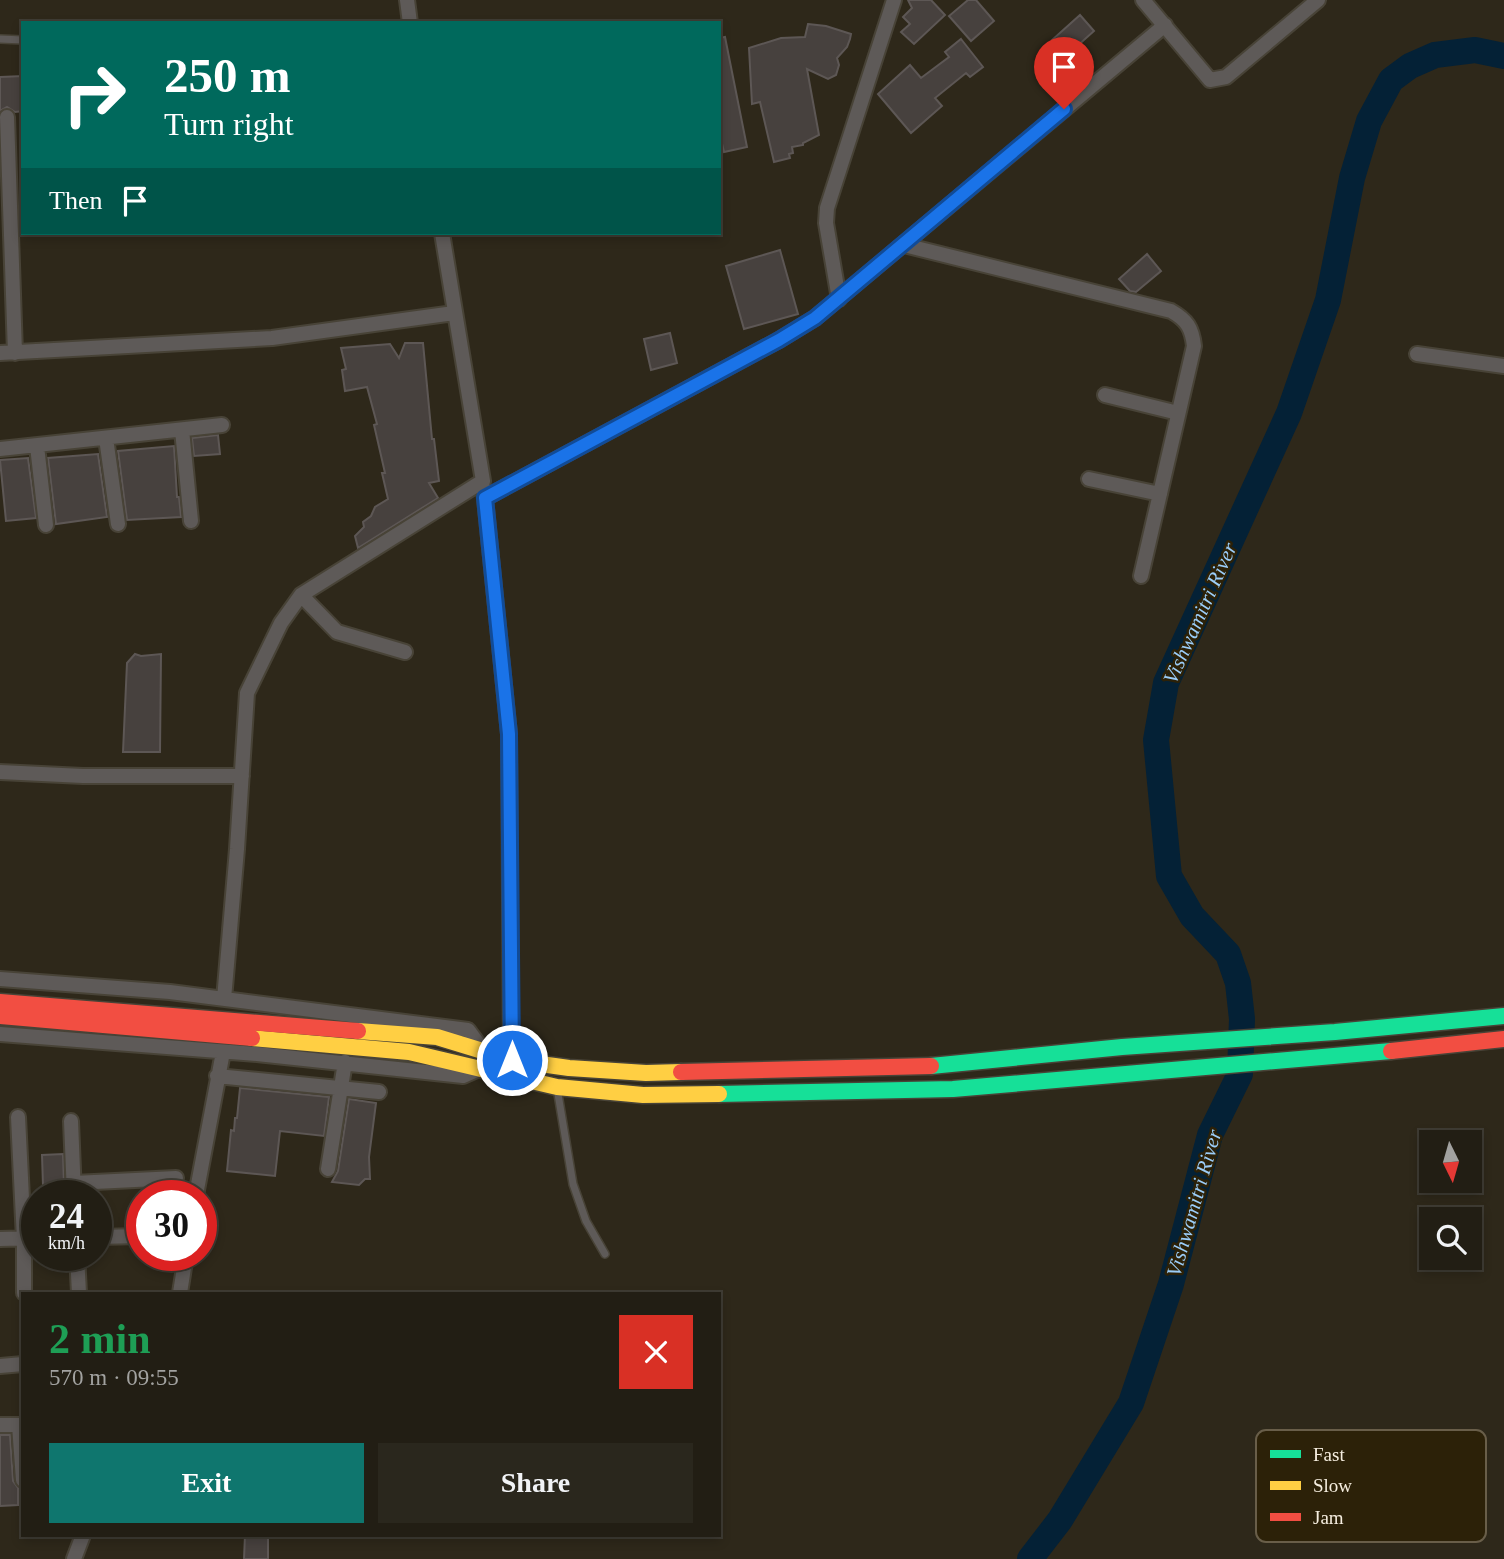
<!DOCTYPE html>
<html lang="en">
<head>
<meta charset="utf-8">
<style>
  :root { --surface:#221e14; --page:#2a271d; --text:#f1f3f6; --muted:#a2a2a0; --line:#3f3c34; --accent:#0f766e }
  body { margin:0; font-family:Georgia,serif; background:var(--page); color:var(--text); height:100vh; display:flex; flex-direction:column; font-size:26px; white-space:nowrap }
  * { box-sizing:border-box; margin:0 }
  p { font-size:23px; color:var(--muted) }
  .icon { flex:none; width:38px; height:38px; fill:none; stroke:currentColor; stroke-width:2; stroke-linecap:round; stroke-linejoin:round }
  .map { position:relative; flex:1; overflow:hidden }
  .sheet { position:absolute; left:21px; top:1292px; width:700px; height:245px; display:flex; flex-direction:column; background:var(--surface); border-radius:0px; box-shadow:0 4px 10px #0003,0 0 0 2px var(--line) }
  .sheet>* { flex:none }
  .banner { position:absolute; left:21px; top:21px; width:700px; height:214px; border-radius:0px; box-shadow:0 4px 10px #0003,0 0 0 2px var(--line); background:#00695c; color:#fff; overflow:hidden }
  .needle { width:46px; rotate:175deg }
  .fabs { position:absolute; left:1419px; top:1130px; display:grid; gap:14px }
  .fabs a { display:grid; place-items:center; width:63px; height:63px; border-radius:0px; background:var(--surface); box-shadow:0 4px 10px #0003,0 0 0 2px var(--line); font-size:35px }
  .speed { position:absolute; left:21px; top:1180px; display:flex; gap:14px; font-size:35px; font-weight:700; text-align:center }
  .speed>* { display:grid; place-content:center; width:91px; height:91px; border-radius:50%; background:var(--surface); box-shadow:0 4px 10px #0003,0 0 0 2px var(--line); line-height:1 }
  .speed small { font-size:18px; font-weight:400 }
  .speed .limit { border:10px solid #d22; background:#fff; color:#111 }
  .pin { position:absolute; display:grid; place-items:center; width:60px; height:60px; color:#fff; margin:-72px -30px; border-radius:50% 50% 50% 0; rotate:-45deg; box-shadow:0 0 7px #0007 }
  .pin .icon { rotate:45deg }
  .me { position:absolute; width:77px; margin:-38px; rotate:0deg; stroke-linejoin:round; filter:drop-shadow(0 0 5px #0008) }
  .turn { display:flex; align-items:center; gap:24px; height:147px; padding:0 28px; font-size:32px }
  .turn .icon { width:91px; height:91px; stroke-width:2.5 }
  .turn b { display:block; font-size:49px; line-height:60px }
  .then { display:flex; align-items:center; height:66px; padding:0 28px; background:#0003; gap:14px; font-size:26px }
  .round { display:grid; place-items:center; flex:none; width:74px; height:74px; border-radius:0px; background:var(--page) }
  .overview { display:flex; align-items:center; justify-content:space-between; height:119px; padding:0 28px }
  h1 { font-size:42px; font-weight:800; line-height:52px; color:#1e9e55 }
  .cta { display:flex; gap:14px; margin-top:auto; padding:14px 28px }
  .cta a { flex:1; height:80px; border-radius:0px; background:var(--accent); color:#fff; font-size:28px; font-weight:800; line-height:80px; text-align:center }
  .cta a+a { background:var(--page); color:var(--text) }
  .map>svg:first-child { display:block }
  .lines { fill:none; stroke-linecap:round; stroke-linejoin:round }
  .river { stroke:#042136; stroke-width:26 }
  .building { fill:#47413e; stroke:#5d5755; stroke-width:2 }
  .lane-casing { stroke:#484337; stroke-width:10 }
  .street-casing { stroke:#484337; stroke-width:18 }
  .fast-casing { stroke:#484337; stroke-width:19 }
  .slow-casing { stroke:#484337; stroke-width:19 }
  .jam-casing { stroke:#484337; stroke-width:19 }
  .lane { stroke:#5e5a58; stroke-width:7 }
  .street { stroke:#5e5a58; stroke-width:14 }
  .fast { stroke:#16e098; stroke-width:16 }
  .slow { stroke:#ffcf43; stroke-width:16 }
  .jam { stroke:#f24e42; stroke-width:16 }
  .route-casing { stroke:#114b97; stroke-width:18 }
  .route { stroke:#1a73e8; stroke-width:12 }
  .labels { text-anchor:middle; stroke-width:5; stroke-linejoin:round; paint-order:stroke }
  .water-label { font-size:21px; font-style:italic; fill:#9bcdf8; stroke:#2c2108 }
  .key { fill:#2c2108; stroke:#695e49; stroke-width:2 }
  .key-label { font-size:19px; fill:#f6eee0 }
</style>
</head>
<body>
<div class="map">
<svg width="1504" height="1559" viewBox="0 0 1504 1559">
  <rect width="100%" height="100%" fill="#2e281a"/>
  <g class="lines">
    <path class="river" d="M1030 1559 1060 1520 1131 1403 1171 1284 1210 1135 1240 1074 1242 1019 1238 983 1228 954 1192 916 1169 876 1156 740 1166 683 1289 413 1328 300 1352 178 1369 121 1391 80 1410 66 1435 55 1475 50 1504 56"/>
  </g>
  <path class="building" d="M908 0H931L945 15 914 44 901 32 910 24 903 17 912 8Z
    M968 0H976L994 21 971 41 949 16Z
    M1080 15 1094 31 1066 56 1052 40Z
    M808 24 826 26 851 34 850 39 847 47 837 58 839 65 836 75 828 79 807 69 819 135 803 143V145L792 147 793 153 789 154 790 158 774 162 760 102 752 104 749 48 781 38 805 37Z
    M725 37 747 147 724 152 719 131V38Z
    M961 39 983 67 970 77 966 73 935 98 942 106 911 133 878 94 910 65 921 78 949 57 945 52Z
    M23 76V111L15 112 7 107 0 111V77Z
    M780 250 798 314 744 329 726 266Z
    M1147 254 1161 271 1136 292 1130 291 1119 279Z
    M670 333 677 363 651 370 644 339Z
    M405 343H423L432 439H434L439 481 429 483 438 498 358 548 355 536 364 527 363 522 371 516 375 507 388 499 382 473H385L374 425 377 424 367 387 345 391 342 370 346 369 341 348 390 344 399 358Z
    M218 435 220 454 194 456 192 438Z
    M174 446 177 497H179L181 517 127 520 118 451Z
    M98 454 107 517 56 524 48 458Z
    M28 458 36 518 6 521 0 460Z
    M135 654 141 656 161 654 160 752H123L127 663Z
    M240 1088 329 1097 324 1136 280 1131 275 1176 227 1171 231 1130 234 1131 235 1118H237Z
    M349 1099 376 1103 369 1157 370 1179H365L359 1185 332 1182 338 1171Z
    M63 1154 64 1185 43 1186 42 1155Z
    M0 1435H10L13 1481 18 1488V1505L0 1506Z
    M245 1535H268V1559H244Z"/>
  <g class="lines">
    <g class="lane-casing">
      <path id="lane" d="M0 39 23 40
        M557 1088 573 1184 586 1221 605 1254"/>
    </g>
    <g class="street-casing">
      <path id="street" d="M407 0 410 23
        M1143 0 1210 80 1226 77 1318 0
        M7 117 15 353
        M904 245 1171 311C1187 320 1192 328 1194 346L1141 576
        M839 299 826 223 827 208 894 0
        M0 353 272 338 454 313
        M1417 354 1504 366
        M1105 395 1178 413
        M182 430 191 521
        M106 438 118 524
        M37 446 46 525
        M0 449 222 425
        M1089 479 1160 494
        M484 489 509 734 511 1066
        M485 498 779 340 815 318 1165 25
        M301 595 337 632 405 652
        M0 772 83 776H242
        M0 979 170 992 468 1030 482 1049
        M224 999 237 849 247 693 281 623 301 595 483 481 442 233
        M0 1034 257 1054 463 1076 481 1068
        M217 1076 379 1092
        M18 1117 24 1239V1293
        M71 1121 74 1195
        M328 1169 345 1062
        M74 1183 176 1178
        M196 1195 223 1052
        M96 1237 142 1236
        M0 1239 37 1238
        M77 1255 79 1293
        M180 1293 186 1255
        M0 1366 23 1364
        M0 1425H23
        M19 1425 23 1480
        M74 1559 83 1535"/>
    </g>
    <g class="fast-casing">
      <path id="fast" d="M931 1066 1122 1047 1335 1032 1504 1016
        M719 1094 953 1089 1391 1051"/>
    </g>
    <g class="slow-casing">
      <path id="slow" d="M358 1031 437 1037 512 1060 569 1068 646 1073 681 1072
        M252 1038 409 1052 557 1087 643 1095 719 1094"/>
    </g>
    <g class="jam-casing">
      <path id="jam" d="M0 1002 358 1031
        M0 1016 252 1038
        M1391 1051 1504 1039
        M681 1072 931 1066"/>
    </g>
    <use href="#lane" class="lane"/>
    <use href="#street" class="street"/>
    <use href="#fast" class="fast"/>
    <use href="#slow" class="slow"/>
    <use href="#jam" class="jam"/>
  </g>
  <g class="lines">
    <g class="route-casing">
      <path id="route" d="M512 1060 509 734 485 498 779 340 815 318 1064 109"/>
    </g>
    <use href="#route" class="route"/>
  </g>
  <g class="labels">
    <g class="water-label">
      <text transform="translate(1200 613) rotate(-66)" y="7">Vishwamitri River</text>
      <text transform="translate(1194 1203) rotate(-74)" y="7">Vishwamitri River</text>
    </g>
  </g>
  <rect x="1256" y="1430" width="230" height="112" rx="10" class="key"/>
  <rect x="1270" y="1450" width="31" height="8" fill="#16e098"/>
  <rect x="1270" y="1481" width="31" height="9" fill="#ffcf43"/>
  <rect x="1270" y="1513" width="31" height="8" fill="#f24e42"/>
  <g class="key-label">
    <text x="1313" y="1461">Fast</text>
    <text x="1313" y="1492">Slow</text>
    <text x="1313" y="1524">Jam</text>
  </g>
</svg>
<div class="fabs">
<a><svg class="needle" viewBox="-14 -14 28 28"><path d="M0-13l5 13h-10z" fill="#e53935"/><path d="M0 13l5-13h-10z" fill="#a2a2a0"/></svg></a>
<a><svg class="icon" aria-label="search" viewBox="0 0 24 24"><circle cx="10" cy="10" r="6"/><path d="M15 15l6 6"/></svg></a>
</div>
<div class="speed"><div>24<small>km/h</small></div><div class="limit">30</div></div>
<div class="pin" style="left:1064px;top:109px;background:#d93025"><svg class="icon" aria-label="arrive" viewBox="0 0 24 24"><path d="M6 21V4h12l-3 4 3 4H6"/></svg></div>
<svg class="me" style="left:512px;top:1060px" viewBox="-20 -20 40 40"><circle r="17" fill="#1a73e8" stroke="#fff" stroke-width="3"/><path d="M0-11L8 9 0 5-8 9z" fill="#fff"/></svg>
<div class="banner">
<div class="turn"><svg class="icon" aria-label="right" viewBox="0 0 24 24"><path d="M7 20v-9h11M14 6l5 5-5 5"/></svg><div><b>250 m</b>Turn right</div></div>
<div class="then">Then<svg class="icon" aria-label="arrive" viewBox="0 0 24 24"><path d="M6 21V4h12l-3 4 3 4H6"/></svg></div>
</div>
<section class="sheet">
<div class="overview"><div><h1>2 min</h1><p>570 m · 09:55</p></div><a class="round" style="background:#d93025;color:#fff"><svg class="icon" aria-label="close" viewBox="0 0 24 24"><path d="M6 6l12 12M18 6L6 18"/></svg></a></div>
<div class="cta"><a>Exit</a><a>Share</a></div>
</section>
</div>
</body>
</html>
